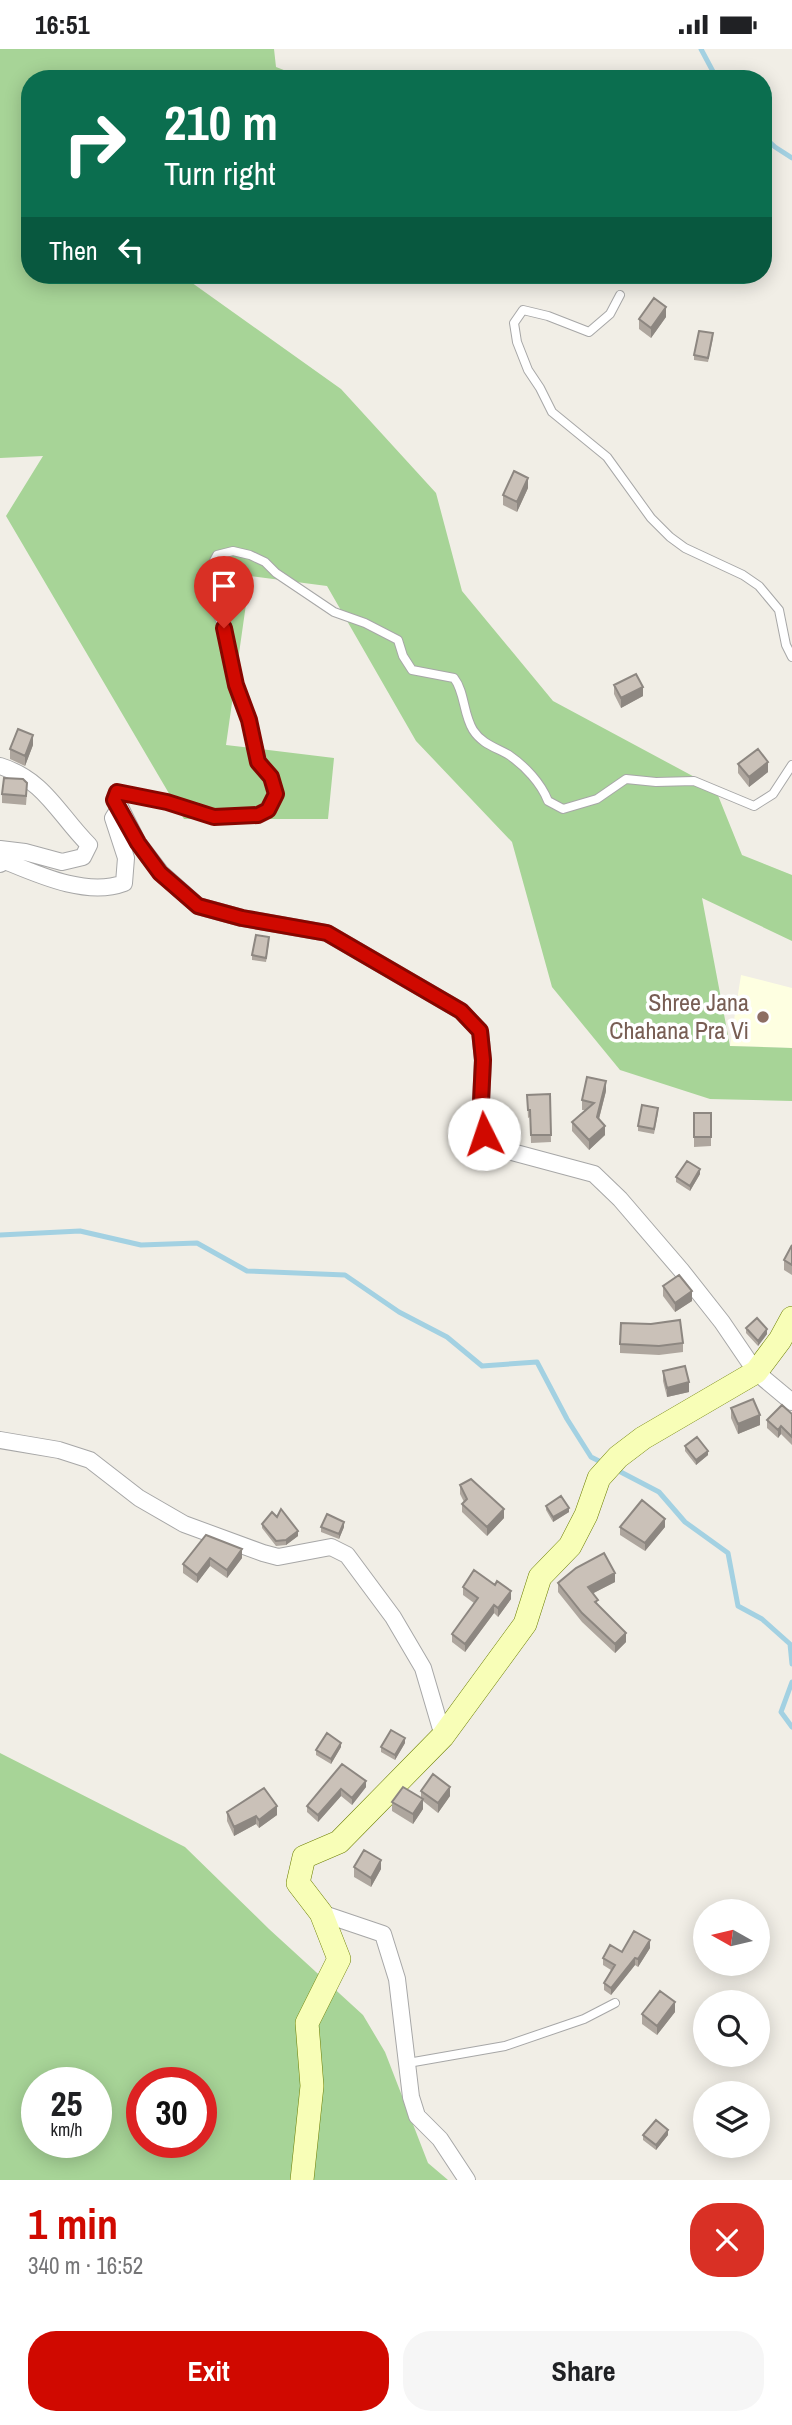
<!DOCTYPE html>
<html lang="en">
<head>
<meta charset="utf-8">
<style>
  :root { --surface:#fff; --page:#f6f6f6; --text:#202124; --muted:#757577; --accent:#d00900 }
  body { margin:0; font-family:"Archivo Narrow",sans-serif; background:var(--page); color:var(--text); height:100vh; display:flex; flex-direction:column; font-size:26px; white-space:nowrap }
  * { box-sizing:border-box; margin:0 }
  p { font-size:23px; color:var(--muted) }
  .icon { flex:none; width:38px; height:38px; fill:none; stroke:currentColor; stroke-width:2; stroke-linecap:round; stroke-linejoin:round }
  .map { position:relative; height:2131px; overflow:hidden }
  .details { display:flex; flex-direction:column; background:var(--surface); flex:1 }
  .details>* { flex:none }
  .top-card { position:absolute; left:21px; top:21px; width:751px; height:214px; border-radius:28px; box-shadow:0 4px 18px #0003; background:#0b6e4f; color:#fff; overflow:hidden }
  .needle { width:46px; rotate:278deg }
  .tools { position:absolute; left:693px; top:1850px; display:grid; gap:14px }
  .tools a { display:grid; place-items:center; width:77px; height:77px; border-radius:50%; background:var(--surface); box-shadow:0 4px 18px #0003; font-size:35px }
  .speed { position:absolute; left:21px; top:2018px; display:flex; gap:14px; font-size:35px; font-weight:700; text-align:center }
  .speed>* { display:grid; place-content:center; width:91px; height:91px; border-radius:50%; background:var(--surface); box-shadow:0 4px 18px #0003; line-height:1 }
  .speed small { font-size:18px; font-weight:400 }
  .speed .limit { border:10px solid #d22; background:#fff; color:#111 }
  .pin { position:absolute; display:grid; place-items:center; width:60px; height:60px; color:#fff; margin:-72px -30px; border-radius:50% 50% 50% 0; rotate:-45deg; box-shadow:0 0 7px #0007 }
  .pin .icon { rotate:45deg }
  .me { position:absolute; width:77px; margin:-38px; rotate:356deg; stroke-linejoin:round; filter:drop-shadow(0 0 5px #0008) }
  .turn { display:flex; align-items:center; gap:24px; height:147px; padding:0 28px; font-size:32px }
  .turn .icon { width:91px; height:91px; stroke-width:2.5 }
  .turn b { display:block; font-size:49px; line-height:60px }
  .then { display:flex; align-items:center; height:66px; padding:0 28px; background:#0003; gap:14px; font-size:26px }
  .round { display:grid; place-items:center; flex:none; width:74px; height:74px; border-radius:28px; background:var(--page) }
  .head { display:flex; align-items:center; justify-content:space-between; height:119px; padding:0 28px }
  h1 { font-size:42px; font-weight:800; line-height:52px; color:var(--accent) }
  .action { display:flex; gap:14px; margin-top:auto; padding:14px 28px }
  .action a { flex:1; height:80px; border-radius:28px; background:var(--accent); color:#fff; font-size:28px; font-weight:800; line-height:80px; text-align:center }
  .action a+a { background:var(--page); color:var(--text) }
  .status { display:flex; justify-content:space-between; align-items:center; height:49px; padding:0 35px; background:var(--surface); direction:ltr }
  .status svg { height:19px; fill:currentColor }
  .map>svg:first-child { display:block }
  .education { fill:#feffe1 }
  .forest { fill:#a7d497; fill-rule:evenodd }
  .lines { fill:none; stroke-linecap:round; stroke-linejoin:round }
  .stream { stroke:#a3d1e2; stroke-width:5 }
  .lane-casing { stroke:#a7a7a7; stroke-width:10 }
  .street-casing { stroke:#a7a7a7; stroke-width:18 }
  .secondary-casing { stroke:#6b7e00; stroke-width:24 }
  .lane { stroke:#fff; stroke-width:8 }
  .street { stroke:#fff; stroke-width:16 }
  .secondary { stroke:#f8feb7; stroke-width:23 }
  .wall { fill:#aea69e }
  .shaded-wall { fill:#8d8781 }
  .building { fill:#cac1b8; stroke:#8d8781; stroke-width:2 }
  .route-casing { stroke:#870600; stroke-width:18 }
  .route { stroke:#d00900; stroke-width:12 }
  .education-dot { fill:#8d6e63; stroke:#fff; stroke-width:2.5 }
  .labels { text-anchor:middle; stroke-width:7; stroke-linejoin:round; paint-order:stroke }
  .education-label { font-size:24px; fill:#785e54; stroke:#fff; text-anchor:end }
</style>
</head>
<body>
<div class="status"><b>16:51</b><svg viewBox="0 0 49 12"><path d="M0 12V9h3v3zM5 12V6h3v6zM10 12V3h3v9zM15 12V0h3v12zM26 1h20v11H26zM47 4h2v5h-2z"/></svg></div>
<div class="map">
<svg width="792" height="2131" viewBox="0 0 792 2131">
  <rect width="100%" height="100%" fill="#f1eee6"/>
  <path class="education" d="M741 926 792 939V999L730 997Z"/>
  <path class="forest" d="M0 0H274L276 18 307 30H30V226H181L341 340 436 444 462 542 553 652 715 739 742 806 792 826V892L702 849 730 997 792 999V1052L710 1050 620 1021 552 938 512 793 416 692 327 537 250 527 226 696 334 709 328 770H184L6 467 43 407 0 409Z
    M0 1704 185 1798 269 1880 363 1966 385 2003 428 2114 448 2131H0ZM37 2034H96V2093H37ZM142 2034H201V2093H142Z"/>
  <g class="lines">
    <path class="stream" d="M701 0 717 30
      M763 87 775 98 792 109
      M0 1186 80 1182 141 1196 197 1194 247 1222 345 1226 399 1263 447 1288 482 1317 537 1313 567 1370 591 1408 603 1414
      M615 1420 659 1443 685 1473 728 1504 738 1557 762 1570 790 1595 792 1615
      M792 1633 781 1663 792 1678"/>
    <g class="lane-casing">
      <path id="lane" d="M620 246 610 265 589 283 548 267 523 261 514 274 517 293 528 321 540 339 552 363 607 408 651 469 670 488 685 499 743 526 759 537 779 561 786 596 792 608
        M120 758 114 751 117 743 167 753 214 768 258 766 268 761 276 745 271 728 259 713 249 671 236 636 224 579 206 543 208 523 217 506 233 502 250 506 265 513 276 524 334 563 365 574 398 591 403 607 412 621 454 629C465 643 463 665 473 681 482 695 495 698 509 706 525 717 541 734 548 752L563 760 597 750 626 730 656 733 694 732 754 757 773 745 792 716
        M408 2014 505 1997 584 1970 615 1954"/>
    </g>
    <g class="street-casing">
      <path id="street" d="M0 717C45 731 58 765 89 796L83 808 62 813 25 803 0 800
        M120 758 138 794 161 824 198 857 242 869 327 884 461 962 480 982 483 1011 481 1053 484 1085 512 1103 594 1125 620 1150 681 1221 722 1273 756 1323 792 1353
        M0 815 5 812C39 826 87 848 124 834L126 809 113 769 120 758
        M0 1391 59 1401 90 1411 139 1449 184 1475 263 1504 278 1508 331 1498 347 1506 393 1568 423 1619 443 1687
        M321 1864 383 1885 397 1930 411 2048 417 2067 440 2090 467 2131"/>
    </g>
    <g class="secondary-casing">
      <path id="secondary" d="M302 2131 312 2037 307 1974 339 1910 321 1864 298 1834 304 1808 339 1793 443 1687 525 1575 540 1528 570 1497 586 1466 599 1429 618 1408 643 1389 756 1323 780 1291 792 1269"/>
    </g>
    <use href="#lane" class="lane"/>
    <use href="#street" class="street"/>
    <use href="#secondary" class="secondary"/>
  </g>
  <path class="wall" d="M666 268 651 289 639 280V270Z
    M713 289 708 313 694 311V306Z
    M528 439 517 463 503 456V446Z
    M614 636 643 647 621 659 614 645Z
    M33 696 25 717 10 710V700Z
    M738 715 768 723 749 738 738 724Z
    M27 743 26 756 2 754V745Z
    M269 893 266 913 252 911V906Z
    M606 1042 599 1070 605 1086 589 1101 572 1082V1073L585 1061H582V1051Z
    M550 1045 551 1093 531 1094 530 1068 528 1069 527 1046Z
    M658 1064 654 1085 638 1082V1077Z
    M694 1064H711V1097L694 1098Z
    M700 1125 690 1142 676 1133V1128Z
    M792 1196V1226L784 1221V1211Z
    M663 1237 692 1252 675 1263 663 1247Z
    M746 1279 767 1285 758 1297 746 1284Z
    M683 1294V1303L659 1306 620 1304V1295Z
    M663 1322 689 1343 667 1348 663 1332Z
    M731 1359 760 1376 738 1385 731 1369Z
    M792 1365V1396L781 1385 778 1389 767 1379V1371Z
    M685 1397 708 1406 696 1416 685 1402Z
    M460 1436 504 1469 487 1487 462 1463V1455L464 1453 460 1445Z
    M546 1457 569 1463 553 1473 546 1461Z
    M262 1475 298 1487 286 1496 276 1497 262 1479Z
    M321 1478H344L339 1490 321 1483Z
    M620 1478H665L645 1502 620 1486Z
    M206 1486 242 1509 227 1529 210 1517 197 1534 183 1524V1515Z
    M615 1533 593 1544 598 1556 626 1593 615 1604 582 1573 558 1543V1534Z
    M463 1538 511 1550 498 1568 494 1564 465 1603 452 1593V1585L474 1554 463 1546Z
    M405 1694 395 1711 381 1703V1698Z
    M341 1698 331 1715 316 1706V1701Z
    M342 1715 366 1738 352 1756 341 1747 318 1773 307 1763V1757Z
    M421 1742 450 1747 438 1764 423 1752V1760L413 1775 392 1762V1753L421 1749Z
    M227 1763 277 1766 259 1779 256 1775 234 1787 227 1772Z
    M354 1818 381 1820 371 1838 354 1828Z
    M650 1899 638 1918 635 1916 611 1946 604 1941V1934L611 1921 603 1916V1909L622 1903Z
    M675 1963 657 1986 642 1975V1965Z
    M643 2086H668L656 2101 643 2091Z"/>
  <path class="shaded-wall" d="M666 258V268L651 289V279Z
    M528 429V439L517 463V453Z
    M643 638V647L621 659V649Z
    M33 686V696L25 717V707Z
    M768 713V723L749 738V728Z
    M606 1032V1042L597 1077V1068Z
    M605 1077V1086L589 1101V1091Z
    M700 1120V1125L690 1142V1137Z
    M692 1242V1252L675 1263V1254Z
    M767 1280V1285L758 1297V1292Z
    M689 1333V1343L667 1348V1339Z
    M760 1366V1376L738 1385V1375Z
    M781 1377V1385L778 1389V1381Z
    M708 1402V1406L696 1416V1411Z
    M569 1459V1463L553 1473V1468Z
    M504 1460V1469L487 1487V1478Z
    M665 1470V1478L645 1502V1494Z
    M344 1473V1478L339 1490V1485Z
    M298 1482V1487L286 1496V1491Z
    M242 1500V1509L227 1529V1521Z
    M210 1509V1517L197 1534V1526Z
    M615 1524V1533L588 1547V1538Z
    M511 1542V1550L498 1568V1559Z
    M494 1556V1564L465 1603V1595Z
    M626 1584V1593L615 1604V1595Z
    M405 1689V1694L395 1711V1706Z
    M341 1694V1698L331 1715V1710Z
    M366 1732V1738L352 1756V1749Z
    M450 1738V1747L438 1764V1754Z
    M341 1740V1747L318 1773V1766Z
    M423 1750V1760L413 1775V1765Z
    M277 1757V1766L259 1779V1771Z
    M256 1767V1775L234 1787V1778Z
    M381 1811V1820L371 1838V1829Z
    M650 1891V1899L638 1918V1910Z
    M635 1909V1916L611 1946V1939Z
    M675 1953V1963L657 1986V1977Z
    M668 2081V2086L656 2101V2096Z"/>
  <path class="building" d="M654 249 666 258 651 279 639 270Z
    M699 282 713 284 708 309 694 306Z
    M514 422 528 429 517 453 503 446Z
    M636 625 643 638 621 649 614 636Z
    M18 680 33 686 25 707 10 700Z
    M758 700 768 713 749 728 738 715Z
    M4 729 23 730 27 734 26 747 2 745Z
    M256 886 269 888 266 909 252 906Z
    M587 1028 606 1032 597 1068 605 1077 589 1091 572 1073 594 1054 582 1051Z
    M550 1045 551 1086H531L530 1061H528L527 1046Z
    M642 1056 658 1059 654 1080 638 1077Z
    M694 1064H711V1088H694Z
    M687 1112 700 1120 690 1137 676 1128Z
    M792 1196V1216L784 1211Z
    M679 1226 692 1242 675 1254 663 1237Z
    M757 1269 767 1280 758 1292 746 1279Z
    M680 1271 683 1294 659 1297 620 1295 621 1274 651 1275Z
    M685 1317 689 1333 667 1339 663 1322Z
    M753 1350 760 1366 738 1375 731 1359Z
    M782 1356 792 1365V1388L781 1377 778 1381 767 1371Z
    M697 1388 708 1402 696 1411 685 1397Z
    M471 1430 504 1460 487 1478 462 1455 467 1450 460 1436Z
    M561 1447 569 1459 553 1468 546 1457Z
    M642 1451 665 1470 645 1494 620 1478Z
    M281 1460 298 1482 286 1491 276 1492 262 1475 272 1463 277 1468Z
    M327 1465 344 1473 339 1485 321 1478Z
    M206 1486 242 1500 227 1521 210 1509 197 1526 183 1515Z
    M604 1504 615 1524 588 1538 598 1551 595 1553 626 1584 615 1595 582 1564 558 1534 576 1519Z
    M474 1521 495 1536 497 1532 511 1542 498 1559 494 1556 465 1595 452 1585 478 1549 463 1538Z
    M391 1681 405 1689 395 1706 381 1698Z
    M327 1684 341 1694 331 1710 316 1701Z
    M342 1715 366 1732 352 1749 341 1740 318 1766 307 1757Z
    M433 1725 450 1738 438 1754 421 1742Z
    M403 1738 423 1750 413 1765 392 1753Z
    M264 1739 277 1757 259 1771 256 1767 234 1778 227 1763Z
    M364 1801 381 1811 371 1829 354 1818Z
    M634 1882 650 1891 638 1910 635 1909 611 1939 604 1934 615 1916 603 1909 610 1896 622 1903Z
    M660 1942 675 1953 657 1977 642 1965Z
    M656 2071 668 2081 656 2096 643 2086Z"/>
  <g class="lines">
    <g class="route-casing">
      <path id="route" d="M224 579 236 636 249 671 258 713 271 728 276 745 268 761 258 766 214 768 167 753 117 743 114 751 138 794 160 824 198 857 242 869 327 884 461 962 480 982 483 1011 481 1053 484 1085"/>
    </g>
    <use href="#route" class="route"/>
  </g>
  <circle class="education-dot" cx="763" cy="968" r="7"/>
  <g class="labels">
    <g class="education-label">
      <text x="749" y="962">Shree Jana<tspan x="749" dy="28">Chahana Pra Vi</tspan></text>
    </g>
  </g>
</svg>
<div class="tools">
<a><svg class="needle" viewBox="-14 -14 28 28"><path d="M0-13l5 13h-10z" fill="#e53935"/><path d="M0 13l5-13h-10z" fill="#757577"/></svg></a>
<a><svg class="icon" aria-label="search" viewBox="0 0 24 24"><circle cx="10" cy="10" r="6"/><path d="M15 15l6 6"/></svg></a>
<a><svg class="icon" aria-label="layers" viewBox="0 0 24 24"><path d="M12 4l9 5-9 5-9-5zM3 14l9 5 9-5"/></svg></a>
</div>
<div class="speed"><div>25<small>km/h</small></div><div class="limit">30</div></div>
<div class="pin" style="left:224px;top:579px;background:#d93025"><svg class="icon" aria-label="arrive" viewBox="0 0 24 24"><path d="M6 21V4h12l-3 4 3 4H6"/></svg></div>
<svg class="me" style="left:484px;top:1085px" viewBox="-20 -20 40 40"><circle r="19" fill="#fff"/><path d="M0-13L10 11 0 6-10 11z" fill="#d00900"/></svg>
<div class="top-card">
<div class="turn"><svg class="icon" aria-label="right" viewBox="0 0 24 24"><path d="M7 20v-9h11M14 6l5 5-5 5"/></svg><div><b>210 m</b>Turn right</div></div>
<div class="then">Then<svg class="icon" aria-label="left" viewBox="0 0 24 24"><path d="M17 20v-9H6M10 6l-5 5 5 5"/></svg></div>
</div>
</div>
<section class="details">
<div class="head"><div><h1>1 min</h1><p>340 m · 16:52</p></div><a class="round" style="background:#d93025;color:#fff"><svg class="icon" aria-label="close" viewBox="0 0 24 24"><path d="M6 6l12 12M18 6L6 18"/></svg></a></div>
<div class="action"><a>Exit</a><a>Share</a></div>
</section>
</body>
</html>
